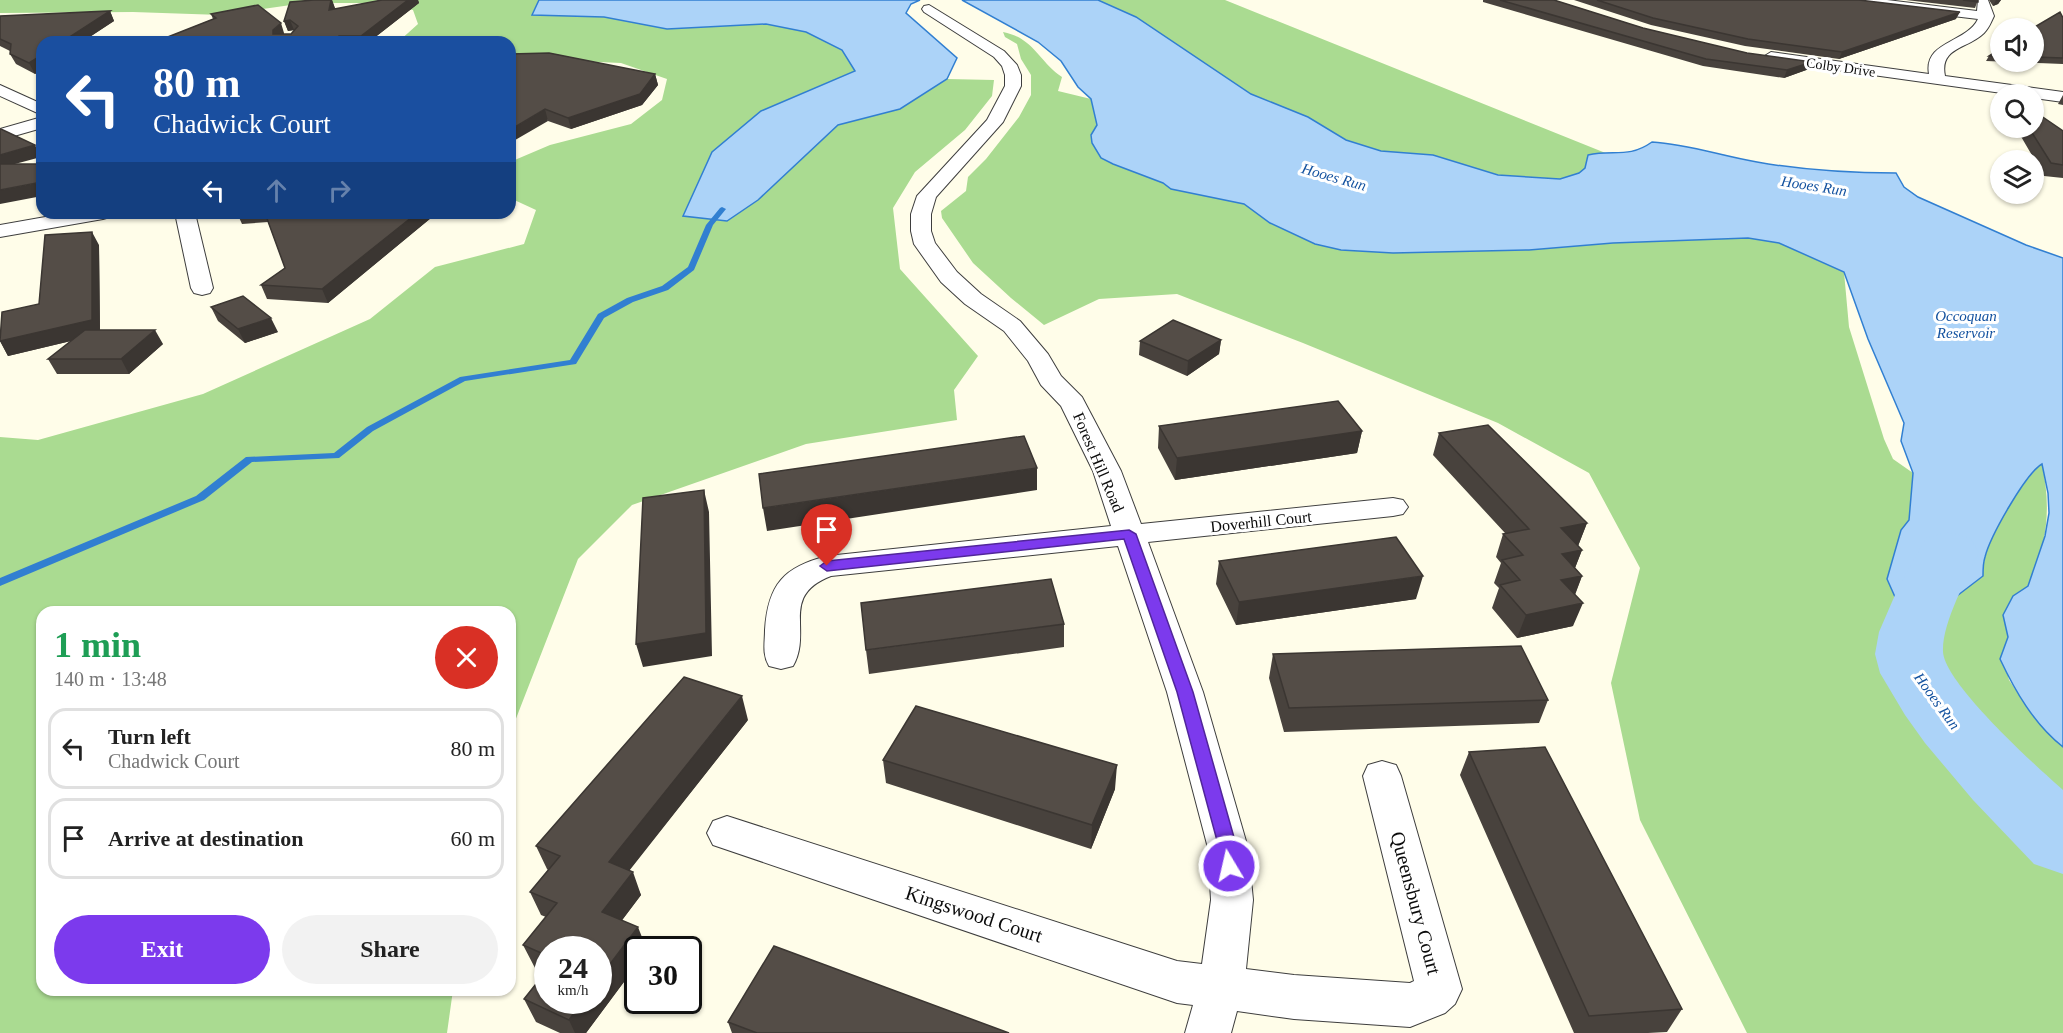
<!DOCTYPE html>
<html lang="en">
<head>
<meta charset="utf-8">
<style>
  :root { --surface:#fff; --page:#f2f2f2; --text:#222; --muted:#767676; --line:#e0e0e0; --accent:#7c3aed }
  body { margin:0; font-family:Georgia,serif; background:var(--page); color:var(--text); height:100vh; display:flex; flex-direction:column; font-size:22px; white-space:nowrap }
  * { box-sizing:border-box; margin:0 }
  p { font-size:20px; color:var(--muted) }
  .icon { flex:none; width:33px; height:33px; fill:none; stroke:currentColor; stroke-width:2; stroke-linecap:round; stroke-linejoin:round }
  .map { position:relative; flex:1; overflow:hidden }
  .sheet { position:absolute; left:36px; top:606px; width:480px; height:390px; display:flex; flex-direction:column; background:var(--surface); border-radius:18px; box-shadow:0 2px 4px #0004 }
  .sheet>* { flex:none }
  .guide { position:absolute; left:36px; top:36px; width:480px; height:183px; border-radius:18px; box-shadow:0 2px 4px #0004; background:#1a4fa0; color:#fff; overflow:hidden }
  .fabs { position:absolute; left:1990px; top:18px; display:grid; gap:12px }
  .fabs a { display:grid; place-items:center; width:54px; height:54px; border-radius:50%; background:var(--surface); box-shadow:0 2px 4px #0004; font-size:30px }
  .speed { position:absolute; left:534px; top:936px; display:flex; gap:12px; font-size:30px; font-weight:700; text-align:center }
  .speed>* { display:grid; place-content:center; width:78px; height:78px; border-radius:50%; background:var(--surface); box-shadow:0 2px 4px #0004; line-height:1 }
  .speed small { font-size:15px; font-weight:400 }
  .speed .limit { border:3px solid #111; border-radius:9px; background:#fff; color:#111 }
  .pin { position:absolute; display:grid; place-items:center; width:51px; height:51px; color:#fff; margin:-62px -26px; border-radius:50% 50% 50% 0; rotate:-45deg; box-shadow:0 0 6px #0007 }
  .pin .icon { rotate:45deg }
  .me { position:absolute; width:66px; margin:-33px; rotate:351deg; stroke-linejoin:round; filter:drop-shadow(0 0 4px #0008) }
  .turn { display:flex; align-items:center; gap:21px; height:126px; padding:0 18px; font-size:27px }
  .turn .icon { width:78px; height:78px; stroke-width:2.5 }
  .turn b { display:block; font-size:42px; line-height:51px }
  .lanes { display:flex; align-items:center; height:57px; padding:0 18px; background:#0003; justify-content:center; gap:30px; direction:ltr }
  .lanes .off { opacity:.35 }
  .round { display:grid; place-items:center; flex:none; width:63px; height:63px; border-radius:32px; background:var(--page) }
  .headline { display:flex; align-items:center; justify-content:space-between; height:102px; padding:0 18px }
  h1 { font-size:36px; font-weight:800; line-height:45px; color:#1e9e55 }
  .action { display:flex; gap:12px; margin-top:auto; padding:12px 18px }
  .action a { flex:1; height:69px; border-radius:36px; background:var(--accent); color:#fff; font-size:24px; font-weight:800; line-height:69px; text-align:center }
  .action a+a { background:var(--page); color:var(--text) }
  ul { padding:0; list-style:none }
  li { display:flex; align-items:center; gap:18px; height:81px; margin:0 12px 9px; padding:0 6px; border:3px solid var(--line); border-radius:18px }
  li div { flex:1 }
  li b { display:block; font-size:22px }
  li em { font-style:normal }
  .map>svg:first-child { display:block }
  .forest { fill:#aadb91 }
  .water { fill:#acd3f8; stroke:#317fd1; stroke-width:1.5 }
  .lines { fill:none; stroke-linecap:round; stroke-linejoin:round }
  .stream { fill:#317fd1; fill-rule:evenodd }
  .river { fill:#acd3f8; fill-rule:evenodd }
  .street-casing { stroke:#3e3e3e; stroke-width:2 }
  .street { fill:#fff; fill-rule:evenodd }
  .wall { fill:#48423d; fill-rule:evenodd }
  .shaded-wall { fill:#3b3632 }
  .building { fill:#544d47; stroke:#3b3632; stroke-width:1.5 }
  .route { fill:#7c3aed; stroke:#51269a; stroke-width:1.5 }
  .labels { text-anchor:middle; stroke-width:6; stroke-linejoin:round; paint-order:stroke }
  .far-street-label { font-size:14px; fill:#0b0b0b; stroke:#fff }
  .far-water-label { font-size:15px; font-style:italic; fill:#12519f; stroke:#fff }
  .street-label { font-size:16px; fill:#0b0b0b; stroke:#fff }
  .near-street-label { font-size:20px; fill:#0b0b0b; stroke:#fff }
</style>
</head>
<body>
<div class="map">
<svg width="2063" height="1033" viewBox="0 0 2063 1033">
  <rect width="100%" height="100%" fill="#fffde9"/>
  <path class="forest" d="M0 0H539L532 14 604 17 667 29 766 24 806 32 842 50 855 71 761 111 683 216 727 221 758 200 838 125 900 109 947 79 994 80 992 96 965 130 915 172 893 208 900 269 978 356 954 390 957 420 806 444 632 505 578 559 510 734V612H42V990H453L447 1033H0V437L38 440 203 394 370 319 435 267 524 244 536 210 510 198V162L550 145 631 124 662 100 667 79 621 63 556 60 510 61V42H398L418 24 413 10 376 3H305L221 15 133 12 0 13Z
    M1098 0H1225L1608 154 1588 155 1585 168 1579 174 1560 179 1498 175 1433 155 1381 151 1346 140 1308 117 1251 94 1175 44Z
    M1003 32C1034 38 1039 62 1062 77L1058 91 1091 99 1097 125 1091 135 1113 164 1163 183 1171 189 1244 204 1270 223 1393 253 1529 250 1613 243 1748 238 1779 243 1844 272 1849 327 1884 439 1893 459 1913 473 1909 520 1901 530 1895 597 1915 627 1983 576C1983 570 1983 563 1985 557 1991 534 2023 478 2042 464 2051 506 2048 543 2029 584 2027 589 2020 591 2015 595 2010 600 2007 609 2003 615L2008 637 2003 651 2009 680 2035 719 2063 747V1033H1747L1640 820 1611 683 1640 568 1589 473 1498 423 1303 343 1177 294 1099 299 1044 325 1011 298 973 263 942 218 941 211 966 191 968 177 986 159 1019 117 1031 95V75L1021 59 1017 44 1005 37Z"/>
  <path class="water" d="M539 0H920L911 4 906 13 957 58 947 79 900 109 838 125 758 200 727 221 683 216 712 152 761 111 855 71 842 50 806 32 766 24 667 29 604 17 532 15Z
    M962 0H1098L1136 17 1251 94 1308 117 1346 140 1381 151 1433 155 1498 175 1560 179 1579 173 1585 168 1588 155C1613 149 1628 159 1652 142 1688 144 1721 156 1757 162 1802 170 1849 173 1896 173L1904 187 1918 197 2026 245 2063 258V747C2034 724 2015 691 2000 659L2008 637 2003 615 2013 596 2028 586 2045 536 2049 513 2048 493 2042 464C2025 474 1990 537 1985 557 1983 563 1983 570 1983 576L1915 628 1895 597 1887 579 1901 530 1909 520 1913 473 1901 441 1904 423 1868 339 1844 272 1779 243 1748 238 1613 243 1529 250 1393 253 1341 250 1315 244 1270 223 1244 204 1171 189 1163 183 1113 164 1101 158 1092 143 1091 135 1097 125 1091 99 1078 87 1061 61 1038 42Z"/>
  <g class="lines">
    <path class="stream" d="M722 207 726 209 713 225 694 270 668 290 633 302 604 318 576 364 465 381 373 431 339 458 252 462 204 500 0 586V578L196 496 246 457 334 453 367 427 460 377 570 360 598 314 627 298 662 286 688 267 706 225 720 208Z"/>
    <path class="river" d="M1948 532 1970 538 1979 552C1967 579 1942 622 1943 652 1945 684 2037 767 2063 790V874L2034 864 1973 800 1925 743 1905 715 1880 673 1875 654 1879 632 1898 588 1926 538Z"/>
    <g class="street-casing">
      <path id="street" d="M1846 0H1887L1977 11 1978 0H1988L1994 16C1991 22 1989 28 1984 33 1968 49 1939 47 1945 76L2063 92V102L2034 98V94H2009L1766 60 1763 57 1771 52 1929 74C1923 41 1967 43 1978 19L1853 4Z
        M929 5 1004 51 1017 65 1021 75V86L1003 122 936 197 931 214V231L935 243 957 272 981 294 1020 321 1048 354 1061 376 1082 397 1121 471 1141 524 1393 498 1403 500 1408 507 1403 514 1393 516 1148 542 1203 692 1248 848 1253 900 1246 969 1294 975 1410 983 1414 981 1363 776 1368 765 1382 761 1396 765 1401 776 1462 989 1455 1004 1445 1013 1410 1027 1294 1019 1237 1011 1231 1033H1185L1193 1005 1177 1003 713 845 707 833 713 821 727 816 1177 961 1202 964 1211 900 1208 848 1167 692 1118 546 831 576C779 596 813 631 793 666L781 669 769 666C762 654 765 643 765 630 768 584 784 567 827 556L1111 526 1093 471 1061 406 1041 385 1028 361 1004 331 965 304 941 282 914 244 911 231V214L917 196 987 120 1005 86V75L1002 66 994 57 924 12 922 9 924 6Z
        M0 85 42 104V115L0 96Z
        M42 117V128L0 140V129Z
        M68 213H113L110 217 103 219 0 237V225Z
        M175 213H195L213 288 210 293 202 295 194 293 191 288Z"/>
    </g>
    <use href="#street" class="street"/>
  </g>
  <path class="wall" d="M314 0H332L335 9 382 0H418L419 3 369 42H155L213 19 211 14 284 33V34H291L294 30 288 31 284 21Z
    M1483 0H1554L1643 28 1809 69 1784 78 1703 66 1483 2Z
    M1574 0H1859L1956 19 1839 59 1745 46 1651 25Z
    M1906 0H1978L1975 8Z
    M1989 0H2001L1998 4 1993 6Z
    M110 11 114 21 82 42H42V69L35 74 16 64 10 54V51L0 46V16Z
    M2063 18V64L1986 61 1989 56 2001 48V62H2034V28Z
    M510 54 655 74 658 85 642 105 571 129 548 121Z
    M2063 95V105L2058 104Z
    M2016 128H2034L2063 131V178L2044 176Z
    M237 213H437L328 303 267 299 261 285 285 268 268 222 242 224Z
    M99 245 100 330 163 344 129 374H57L48 359 71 341 8 356 0 341Z
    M211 307 278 332 245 343 218 321Z
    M1221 340 1219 354 1187 376 1139 355 1140 341Z
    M1159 426 1362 431 1357 453 1175 480 1158 448Z
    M1439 433 1587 523 1578 546 1582 550 1575 568 1582 576 1575 595 1573 626 1517 638 1492 608 1499 588 1494 583 1501 563 1496 557 1503 534 1505 533 1433 455Z
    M1219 561 1416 599 1236 625 1216 584Z
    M1064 624V647L869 674 866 650Z
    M1273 654 1548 700 1539 723 1284 732 1269 678Z
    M748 720 629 870 641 895 622 920 638 950V963L586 1033H560L536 1022 524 999 545 972 535 968 523 945 546 917 541 915 530 892 548 870 547 869 536 846ZM548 950 598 1000H548Z
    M1469 752 1682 1009 1667 1032 1648 1033H1574L1460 775Z
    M883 760 1115 789 1091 849 886 783Z
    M728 1022 1009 1033H732Z"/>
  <path class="shaded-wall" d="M331 0H332L335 8 332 20 329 10Z
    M408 0H418L419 3 369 42H363L361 36Z
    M1996 0H2001L1998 4 1993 6Z
    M110 11 114 21 82 42H62Z
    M1960 12 1956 19 1839 59 1842 52Z
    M290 20 294 30 288 31 284 21Z
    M281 23 284 33 277 40 273 34V30Z
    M42 55V69L35 74 29 63Z
    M1812 62 1809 69 1784 78 1787 70Z
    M655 74 658 85 642 105 571 129 568 118Z
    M545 109 548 121 510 143V130Z
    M35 145 41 157 0 168V155Z
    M42 182V196L0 204V190Z
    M417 213H437L328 303 322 289Z
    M92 232 99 245 100 334 8 356 0 341 92 320Z
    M271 318 278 332 245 343 238 329Z
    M155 330 163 344 129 374 121 359Z
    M1221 340 1219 354 1187 376 1188 361Z
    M1362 431 1357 453 1175 480 1177 458Z
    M1037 468V490L767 531 763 508Z
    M704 490 709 512 712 656 643 667 636 644Z
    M1587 523 1578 546 1561 528Z
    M1582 550 1573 573 1562 554Z
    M1423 576 1416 599 1236 625 1239 602Z
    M1582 576 1573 599 1561 580Z
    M1583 603 1573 626 1517 638 1526 615Z
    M742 696 748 720 618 885 609 862Z
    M1117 765 1115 789 1091 849 1092 825Z
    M633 872 641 895 611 935 602 912Z
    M638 927 647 950H638V963L586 1033H575L569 1020 583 1000H598V980Z"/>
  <path class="building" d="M314 0H331L329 10 382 0H408L361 36H339L338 42H155L216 18 211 14 258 5 281 23 273 30V34H291L298 26 290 20 284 21 290 2Z
    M1500 0H1554L1643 28 1747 53 1812 62 1787 70 1706 59Z
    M1597 0H1859L1960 12 1842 52 1748 39 1653 18Z
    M1963 0H1978V2Z
    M110 11 62 42H42V55L29 63 10 54 11 44 0 39V16Z
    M2060 12 2063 18V58L2034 57 2033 28Z
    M2001 48V56H1989Z
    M549 53 655 74 640 94 568 118 545 109 510 130V54Z
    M2034 111 2063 131V165L2051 163 2029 128H2034Z
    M0 129H1L35 145 0 155Z
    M0 164H42V182L0 190Z
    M265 213H417L322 289 261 285 285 268Z
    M92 232V320L0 341 2 312 39 304 45 235Z
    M243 296 271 318 238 329 211 307Z
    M1173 320 1221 340 1188 361 1140 341Z
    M85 330H155L121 359H48Z
    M1338 401 1362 431 1177 458 1159 426Z
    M1488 425 1587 523 1561 528 1582 550 1562 554 1582 576 1561 580 1583 603 1526 615 1500 585 1520 580 1502 560 1523 555 1503 534 1529 529 1439 433Z
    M1024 436 1037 468 763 508 759 474Z
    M704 490 706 633 636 644 643 498Z
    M1396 537 1423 576 1239 602 1219 561Z
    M1051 579 1064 624 866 650 861 603Z
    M1521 646 1548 700 1289 708 1273 654Z
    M684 677 742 696 609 862 633 872 602 912 638 927 598 980V950H548V956L523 945 557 903 530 892 560 856 536 846Z
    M916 706 1117 765 1092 825 883 760Z
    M1545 747 1682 1009 1589 1016 1469 752Z
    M774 946 1009 1033H757L728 1022Z
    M548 969V1000H583L569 1020 524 999Z"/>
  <path class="route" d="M1129 530 1136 534 1193 692 1237 848 1239 866 1236 871 1229 874 1223 871 1219 848 1177 692 1124 539 827 571 820 566 827 561Z"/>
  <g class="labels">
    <g class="far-street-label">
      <text transform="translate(1841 67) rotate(8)" y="5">Colby Drive</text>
    </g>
    <g class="far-water-label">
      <text transform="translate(1334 177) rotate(16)" y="5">Hooes Run</text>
      <text transform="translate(1814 186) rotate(9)" y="5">Hooes Run</text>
      <text x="1966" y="321">Occoquan<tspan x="1966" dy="17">Reservoir</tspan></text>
      <text transform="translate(1937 701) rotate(54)" y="5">Hooes Run</text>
    </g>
    <g class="street-label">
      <text transform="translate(1099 462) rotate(67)" y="6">Forest Hill Road</text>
      <text transform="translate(1261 521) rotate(-6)" y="6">Doverhill Court</text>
    </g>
    <g class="near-street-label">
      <text transform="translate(1416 903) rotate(75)" y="7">Queensbury Court</text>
      <text transform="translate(974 914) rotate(18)" y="7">Kingswood Court</text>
    </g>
  </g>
</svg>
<div class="fabs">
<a><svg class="icon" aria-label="sound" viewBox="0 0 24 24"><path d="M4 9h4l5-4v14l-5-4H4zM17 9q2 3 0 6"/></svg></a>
<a><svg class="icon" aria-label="search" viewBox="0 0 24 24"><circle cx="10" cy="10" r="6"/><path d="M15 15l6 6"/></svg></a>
<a><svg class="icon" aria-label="layers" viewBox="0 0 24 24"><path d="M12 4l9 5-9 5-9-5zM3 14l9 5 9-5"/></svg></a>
</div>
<div class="speed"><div>24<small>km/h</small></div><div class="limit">30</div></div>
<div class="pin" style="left:827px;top:566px;background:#d93025"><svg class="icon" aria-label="arrive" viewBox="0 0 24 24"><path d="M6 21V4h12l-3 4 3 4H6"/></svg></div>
<svg class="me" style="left:1229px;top:866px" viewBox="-20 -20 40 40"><circle r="17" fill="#7c3aed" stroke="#fff" stroke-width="3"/><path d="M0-11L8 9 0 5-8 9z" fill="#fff"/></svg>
<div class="guide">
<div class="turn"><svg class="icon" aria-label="left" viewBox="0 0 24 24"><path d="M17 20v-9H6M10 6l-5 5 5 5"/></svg><div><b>80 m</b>Chadwick Court</div></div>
<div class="lanes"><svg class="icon" aria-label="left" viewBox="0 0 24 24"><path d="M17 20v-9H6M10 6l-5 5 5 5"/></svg><svg class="icon off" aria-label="ahead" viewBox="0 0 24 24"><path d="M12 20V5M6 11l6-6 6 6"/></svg><svg class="icon off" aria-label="right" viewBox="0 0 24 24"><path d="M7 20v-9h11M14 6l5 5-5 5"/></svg></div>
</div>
<section class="sheet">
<div class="headline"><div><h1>1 min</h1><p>140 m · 13:48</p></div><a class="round" style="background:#d93025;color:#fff"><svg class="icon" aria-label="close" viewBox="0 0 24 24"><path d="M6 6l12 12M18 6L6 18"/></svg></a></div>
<ul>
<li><svg class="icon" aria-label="left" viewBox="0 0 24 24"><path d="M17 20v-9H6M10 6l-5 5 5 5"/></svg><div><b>Turn left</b><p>Chadwick Court</p></div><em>80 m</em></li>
<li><svg class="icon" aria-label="arrive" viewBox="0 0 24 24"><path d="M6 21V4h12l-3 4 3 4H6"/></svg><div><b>Arrive at destination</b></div><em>60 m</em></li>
</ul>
<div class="action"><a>Exit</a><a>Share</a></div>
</section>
</div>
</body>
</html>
